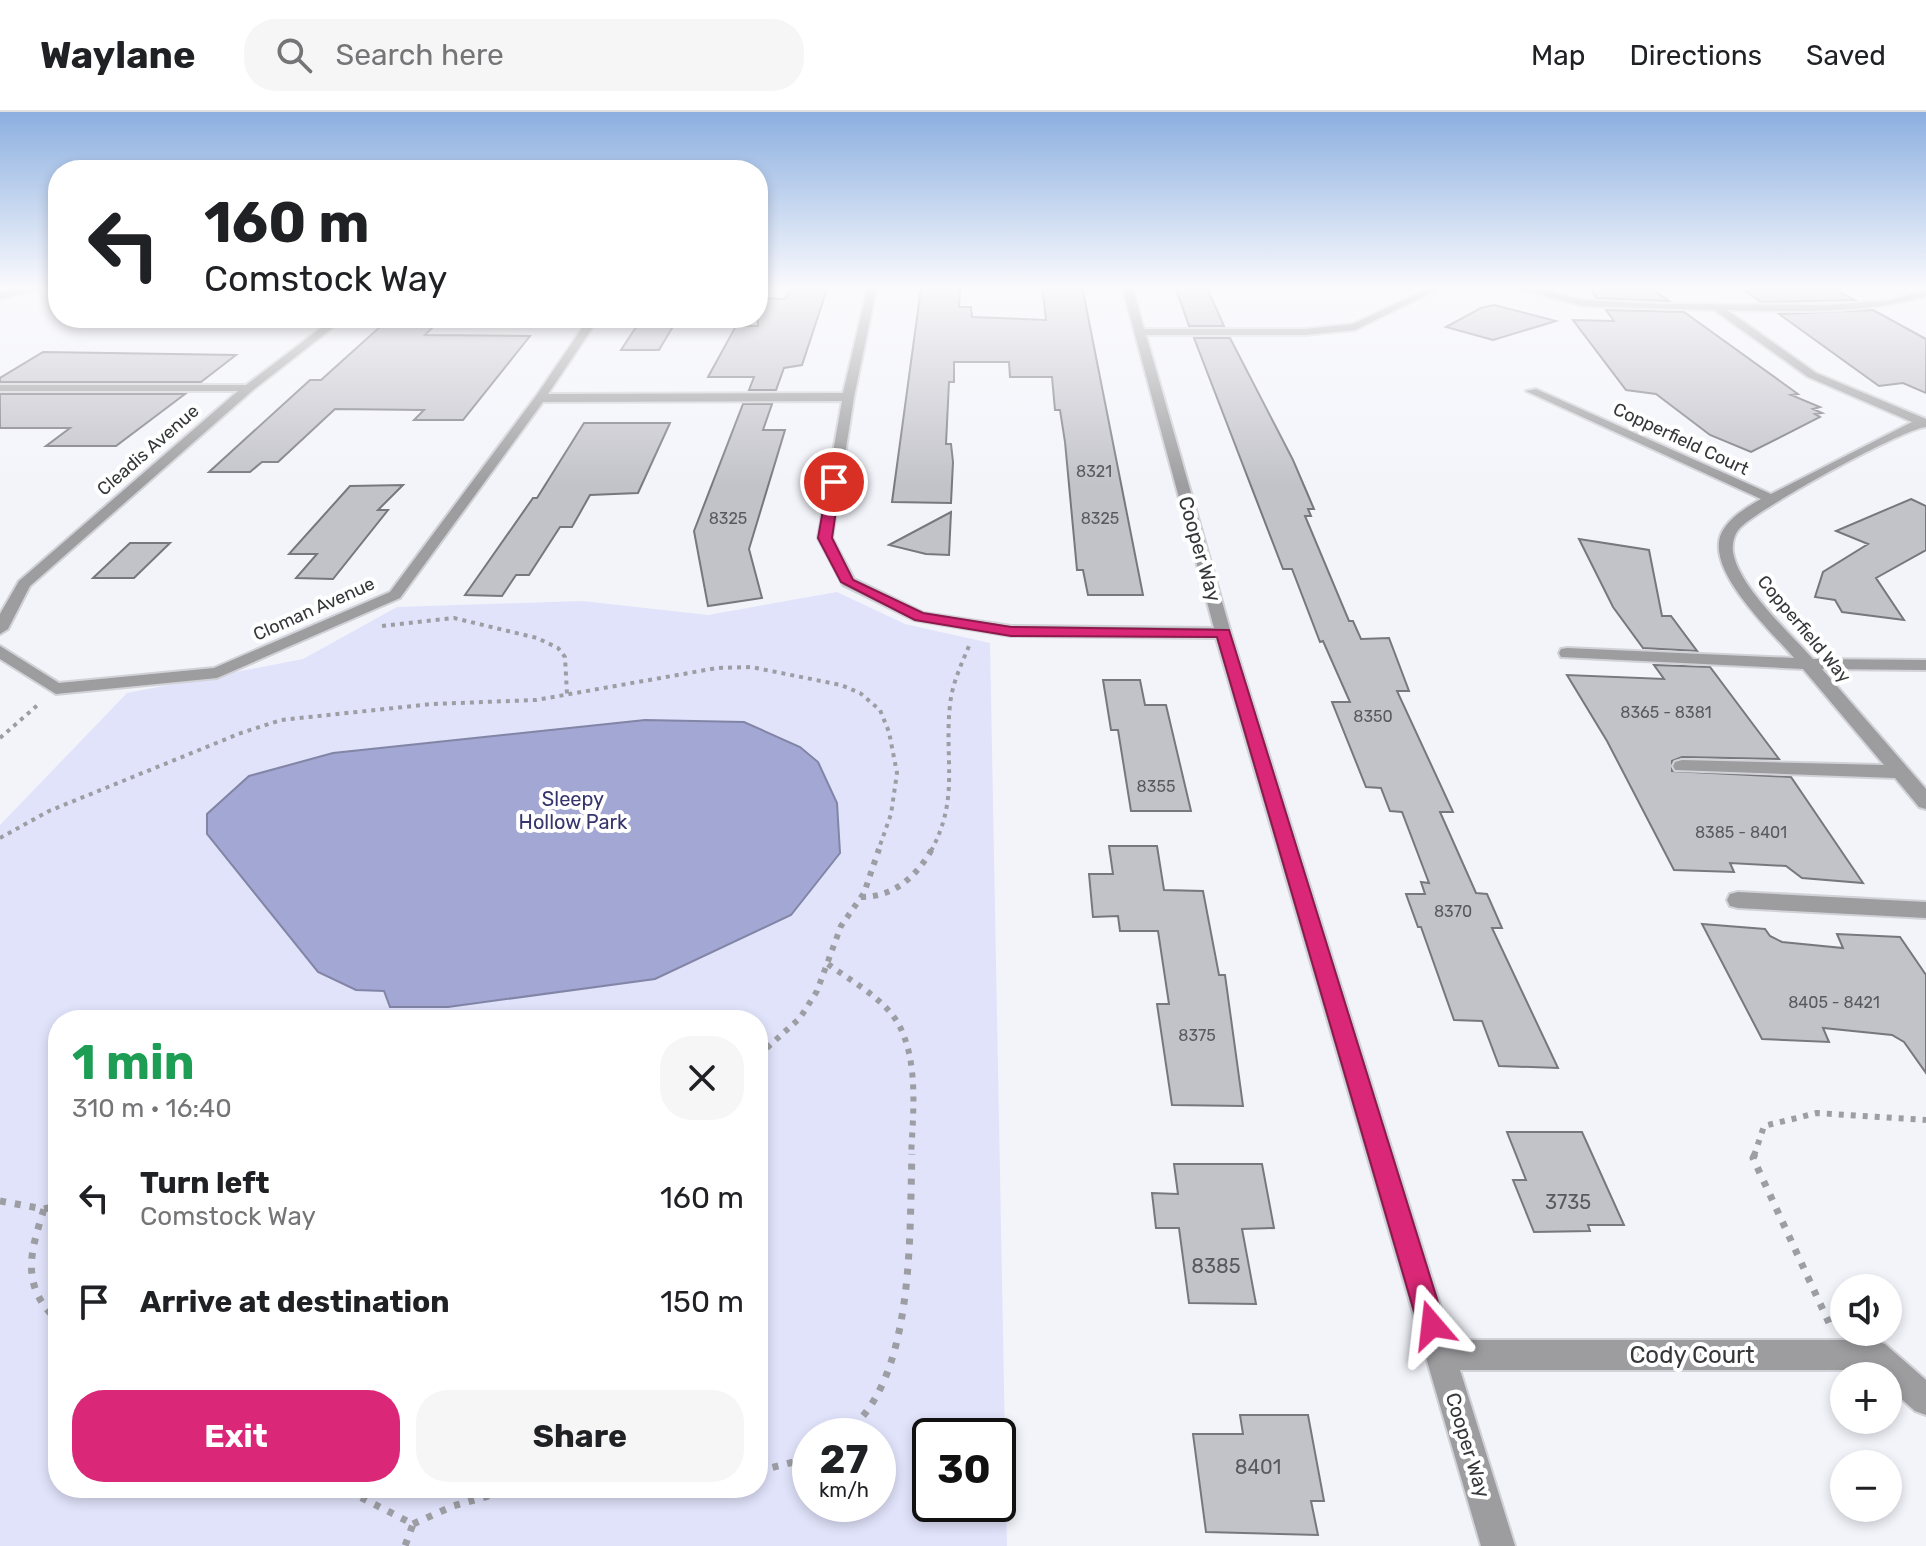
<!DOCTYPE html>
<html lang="en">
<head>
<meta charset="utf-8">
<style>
  :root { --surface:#fff; --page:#f6f6f6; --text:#202124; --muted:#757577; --line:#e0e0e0; --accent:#db2777 }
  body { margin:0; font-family:Rubik,sans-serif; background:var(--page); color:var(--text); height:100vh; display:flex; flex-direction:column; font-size:30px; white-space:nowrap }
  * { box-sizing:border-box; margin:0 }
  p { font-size:26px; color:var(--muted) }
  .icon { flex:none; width:44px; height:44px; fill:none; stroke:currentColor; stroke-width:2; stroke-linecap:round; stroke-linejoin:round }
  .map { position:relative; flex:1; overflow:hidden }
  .panel { position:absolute; left:48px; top:898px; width:720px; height:488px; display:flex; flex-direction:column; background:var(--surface); border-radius:32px; box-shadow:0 4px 12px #0003 }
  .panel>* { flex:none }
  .hud { position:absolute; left:48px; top:48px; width:720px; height:168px; border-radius:32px; box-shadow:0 4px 12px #0003; background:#fff; color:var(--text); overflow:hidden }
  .controls { position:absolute; left:1830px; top:1162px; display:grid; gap:16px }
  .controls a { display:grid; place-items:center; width:72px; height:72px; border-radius:50%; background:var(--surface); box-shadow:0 4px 12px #0003; font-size:40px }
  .speed { position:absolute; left:792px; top:1306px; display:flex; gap:16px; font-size:40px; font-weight:700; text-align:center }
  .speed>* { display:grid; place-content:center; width:104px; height:104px; border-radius:50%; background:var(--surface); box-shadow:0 4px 12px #0003; line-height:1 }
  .speed small { font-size:20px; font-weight:400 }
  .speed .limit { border:4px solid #111; border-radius:12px; background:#fff; color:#111 }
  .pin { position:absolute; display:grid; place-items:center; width:68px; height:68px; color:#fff; margin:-34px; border:4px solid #fff; border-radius:50%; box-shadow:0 2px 8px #0007 }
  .me { position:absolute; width:88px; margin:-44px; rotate:343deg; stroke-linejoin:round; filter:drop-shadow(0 0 6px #0008) }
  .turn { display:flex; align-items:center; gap:28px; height:168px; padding:0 24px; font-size:36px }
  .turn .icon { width:104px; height:104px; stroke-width:2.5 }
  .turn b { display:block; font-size:56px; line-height:68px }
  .round { display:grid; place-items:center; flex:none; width:84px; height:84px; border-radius:32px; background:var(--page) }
  .summary { display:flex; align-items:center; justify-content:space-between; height:136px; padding:0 24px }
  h1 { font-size:48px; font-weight:700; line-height:60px; color:#1e9e55 }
  .button { display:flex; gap:16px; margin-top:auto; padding:16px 24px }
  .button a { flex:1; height:92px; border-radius:32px; background:var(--accent); color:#fff; font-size:32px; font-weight:700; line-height:92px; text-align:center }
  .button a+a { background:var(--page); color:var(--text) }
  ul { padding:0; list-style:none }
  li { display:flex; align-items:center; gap:24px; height:104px; padding:0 24px }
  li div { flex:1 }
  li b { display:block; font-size:30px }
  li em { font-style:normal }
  header { display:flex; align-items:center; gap:48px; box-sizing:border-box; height:112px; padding:0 40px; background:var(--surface); border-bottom:2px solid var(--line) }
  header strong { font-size:38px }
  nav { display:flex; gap:44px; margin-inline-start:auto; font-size:28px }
  .search { width:560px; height:72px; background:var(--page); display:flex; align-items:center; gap:20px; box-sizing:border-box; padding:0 28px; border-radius:32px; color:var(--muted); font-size:30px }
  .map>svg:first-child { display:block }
  .green { fill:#e1e3fb; fill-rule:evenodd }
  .water { fill:#a3a7d3; stroke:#8285a5; stroke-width:2 }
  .building { fill:#c2c2c9; stroke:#77777d; stroke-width:2 }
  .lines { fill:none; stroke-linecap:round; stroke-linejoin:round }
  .minor-casing { stroke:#d1d2d7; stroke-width:4 }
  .path-far2 { stroke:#9d9ea3; stroke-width:4; stroke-dasharray:4 5; stroke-linecap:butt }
  .path-far1 { stroke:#9d9ea3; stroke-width:6; stroke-dasharray:5 7; stroke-linecap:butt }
  .path { stroke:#9d9ea3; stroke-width:7; stroke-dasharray:6 9; stroke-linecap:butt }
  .minor { fill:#9d9da0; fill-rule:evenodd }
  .route { fill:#db2777; stroke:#8e194d; stroke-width:2 }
  .labels { text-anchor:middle; stroke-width:8; stroke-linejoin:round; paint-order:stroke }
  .number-label { font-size:16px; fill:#595a5d }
  .far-street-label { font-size:18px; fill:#363739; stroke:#fff }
  .street-label { font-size:20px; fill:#363739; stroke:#fff }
  .park-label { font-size:20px; fill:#36356c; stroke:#fff }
  .near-number-label { font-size:20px; fill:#595a5d }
  .near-street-label { font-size:24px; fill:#363739; stroke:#fff }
</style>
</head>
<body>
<header>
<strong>Waylane</strong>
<div class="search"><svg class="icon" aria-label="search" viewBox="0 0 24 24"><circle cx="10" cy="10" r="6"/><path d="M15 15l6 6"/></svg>Search here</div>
<nav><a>Map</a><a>Directions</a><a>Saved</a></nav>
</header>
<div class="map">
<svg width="1926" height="1434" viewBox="0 0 1926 1434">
  <rect width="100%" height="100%" fill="#f3f4fa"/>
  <path class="green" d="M837 480 905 512 990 531 1007 1434H0V713L127 581 303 547 397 495 582 489 708 503ZM58 908H758V1376H58ZM810 1324H878V1392H810ZM930 1324H998V1392H930Z"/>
  <path class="water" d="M645 608 744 610 800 635 818 650 837 691 840 741 791 803 655 867 448 895H390L384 879 356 878 318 860 207 722V702L249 664 333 641Z"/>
  <path class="building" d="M792 174H828L802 253 784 256 776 278H749L754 265H708L736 214H758V186L785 187Z
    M1042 174H1082L1143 483H1088L1083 458H1077L1065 330 1060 298H1055L1052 265H1010L1009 250H954V270H949L946 332H951L953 350 951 391 892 390 921 176H960L959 195H971L972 205 1046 208Z
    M1175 174H1206L1224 214H1189Z
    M1589 174H1647L1669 189 1597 186Z
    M1739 174H1829L1855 188 1761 190Z
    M1494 193 1556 209 1493 228 1446 215 1481 196Z
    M1606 198 1684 200 1798 282 1791 283 1820 295 1813 297 1822 301 1815 302 1820 305 1751 340 1710 323 1656 282 1626 278 1573 208 1614 209Z
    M1873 198 1926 227V281L1903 271 1879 274 1779 202Z
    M642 206H678L659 238H621Z
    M381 214H434L425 223 530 224 463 308H414L424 298 335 297 278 350H262L250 360H209L310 268H321Z
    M1194 226H1230L1293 348 1314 397H1308L1311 404H1305L1349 509H1353L1361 527 1389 526 1409 579H1397L1453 700H1440L1476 781 1487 782 1502 816H1492L1558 956 1499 954 1482 909 1454 908 1421 815H1418L1406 782H1425L1421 770 1429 771 1402 700 1390 699 1381 676 1366 675 1332 590H1350L1323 529 1320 530 1292 457H1283Z
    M43 240 236 243 201 270H0V266Z
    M0 282H185L116 334H46L70 316H0Z
    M743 292H772L763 318H785L749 437 762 486 708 494 694 419Z
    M584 311H670L638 381 590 383 572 415H560L529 463H516L502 484 465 483 533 386H537Z
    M403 373 378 398H388L333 467 296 466 317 442H289L350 374Z
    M1911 387 1926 394V438L1876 466 1904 508 1842 500 1835 488 1815 485 1823 460 1868 432 1836 419Z
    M951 400 949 443 926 442 889 433Z
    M1579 427 1649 438 1662 504H1671L1697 539 1643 536 1613 495Z
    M130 431H170L134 466H93Z
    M1654 553 1710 555 1779 647 1682 645 1672 649V659L1791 665 1863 771 1802 766 1786 754 1730 751 1734 760 1674 758 1607 629 1567 563 1664 567Z
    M1103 568H1140L1145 593H1166L1191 699H1131L1118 618H1111Z
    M1109 734H1157L1164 778 1203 779 1219 863H1225L1243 994 1172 993 1157 892H1169L1158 819H1120L1118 804 1093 805 1089 762H1113Z
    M1702 812 1765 817 1770 824 1782 830 1843 836 1837 822 1900 825 1926 863V961L1904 930 1892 923 1823 916 1829 930 1762 927Z
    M1507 1020H1582L1624 1113H1588L1590 1119 1534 1120 1513 1068H1526Z
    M1174 1052H1262L1274 1116 1242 1117 1256 1192 1189 1191 1179 1116H1156L1152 1081 1178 1082Z
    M1240 1303H1308L1324 1389H1311L1318 1423 1206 1420 1193 1322H1243Z"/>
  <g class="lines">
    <g class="minor-casing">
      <path id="minor" d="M36 174H52L0 187V181Z
        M868 174H877L854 285 832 426 854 467 924 501 1011 514 1214 516 1122 174H1132L1144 217H1305L1353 212 1433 174H1444L1355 218 1305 223H1146L1231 521 1451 1228H1874L1885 1232 1926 1268V1303L1915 1299 1888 1275V1264H1875L1868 1258H1460L1515 1434H1481L1216 526 1011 524 914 508 843 473 818 426 842 289 543 290 400 486 217 566 56 582 0 547V534L59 571 214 556 390 480 536 284 589 206H599L548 282 843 281Z
        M1508 174H1523L1584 188 1656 192 1828 193 1887 189 1926 178V184C1861 203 1794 199 1727 198L1816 261 1926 307V315C1904 316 1755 398 1739 417 1734 423 1732 432 1733 440 1738 474 1790 521 1813 547L1926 548V558L1822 557 1926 677V697L1919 695 1895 666 1675 658 1673 654 1675 650 1682 648 1884 653 1803 557 1561 545 1559 541 1561 537 1567 536 1794 546C1772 520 1703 457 1722 420 1730 405 1747 395 1761 387L1526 279 1536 277 1771 382 1912 310 1808 265 1714 198 1584 194Z
        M334 206H345L253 278 30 474 8 517 0 522V502L19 469 238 279H0V273H246Z
        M1738 780 1926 790V806L1738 796 1730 794 1727 788 1730 782Z"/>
    </g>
    <path class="path-far2" d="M382 514 454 506 537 526 558 536 565 545 567 582
      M0 626 40 591
      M0 726 49 699 241 621 281 608 432 592 536 588 717 556 751 555 841 573 860 581 880 598 889 620 897 661 891 702 878 739
      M931 739C960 686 944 647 950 593 952 572 961 553 969 534"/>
    <path class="path-far1" d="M861 785C894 785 916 765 932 737
      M828 852C851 869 885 887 899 913 919 951 913 1003 911 1044
      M758 944 800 906 817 879 841 814 864 781 879 737
      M1754 1044 1764 1014 1817 1001 1926 1008"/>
    <path class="path" d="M1755 1042 1753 1046 1829 1211
      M0 1089 44 1097C30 1141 20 1174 58 1209
      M44 1097 58 1094
      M841 1324C916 1274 909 1123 912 1042
      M758 1359 810 1346
      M350 1376 356 1383 413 1412 405 1434
      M413 1412 453 1394 517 1376"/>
    <use href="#minor" class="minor"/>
  </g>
  <linearGradient id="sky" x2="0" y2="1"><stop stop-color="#8cafe0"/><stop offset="0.47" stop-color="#fafafd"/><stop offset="1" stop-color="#fafafd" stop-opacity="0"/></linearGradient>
  <rect width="1926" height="374" fill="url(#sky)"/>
  <path class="route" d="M834 366 840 370 832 426 853 468 923 501 1011 515 1229 518 1445 1213 1441 1222 1432 1226 1422 1222 1418 1213 1217 525 1011 524 915 508 841 470 818 426 828 370Z"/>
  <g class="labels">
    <g class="number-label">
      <text x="1094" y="365">8321</text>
      <text x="728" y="412">8325</text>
      <text x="1100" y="412">8325</text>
      <text x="1666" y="606">8365 - 8381</text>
      <text x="1373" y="610">8350</text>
      <text x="1156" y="680">8355</text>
      <text x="1741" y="726">8385 - 8401</text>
      <text x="1453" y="805">8370</text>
      <text x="1834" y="896">8405 - 8421</text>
      <text x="1197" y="929">8375</text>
    </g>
    <g class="far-street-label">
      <text transform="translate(1681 327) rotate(25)" y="6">Copperfield Court</text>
      <text transform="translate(148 338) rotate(-41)" y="6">Cleadis Avenue</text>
      <text transform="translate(314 497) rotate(-24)" y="6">Cloman Avenue</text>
      <text transform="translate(1804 517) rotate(50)" y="6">Copperfield Way</text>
    </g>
    <g class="street-label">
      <text transform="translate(1200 437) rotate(74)" y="7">Cooper Way</text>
      <text transform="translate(1468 1333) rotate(73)" y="7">Cooper Way</text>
    </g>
    <g class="park-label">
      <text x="573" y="694">Sleepy<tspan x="573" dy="23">Hollow Park</tspan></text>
    </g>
    <g class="near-number-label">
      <text x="1568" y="1097">3735</text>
      <text x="1216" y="1161">8385</text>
      <text x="1258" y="1362">8401</text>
    </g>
    <g class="near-street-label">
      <text x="1692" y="1251">Cody Court</text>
    </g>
  </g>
</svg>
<div class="controls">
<a><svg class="icon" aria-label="sound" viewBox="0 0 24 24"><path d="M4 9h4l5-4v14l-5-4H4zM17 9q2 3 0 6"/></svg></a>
<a>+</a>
<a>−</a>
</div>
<div class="speed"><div>27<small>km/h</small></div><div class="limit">30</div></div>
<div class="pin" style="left:834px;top:370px;background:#d93025"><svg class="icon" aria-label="arrive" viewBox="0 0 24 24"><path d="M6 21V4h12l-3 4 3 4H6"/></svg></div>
<svg class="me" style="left:1432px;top:1213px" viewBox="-20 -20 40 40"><path d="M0-17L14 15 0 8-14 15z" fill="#db2777" stroke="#fff" stroke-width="4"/></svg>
<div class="hud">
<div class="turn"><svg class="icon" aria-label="left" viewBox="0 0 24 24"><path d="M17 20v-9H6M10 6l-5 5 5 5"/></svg><div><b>160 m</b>Comstock Way</div></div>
</div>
<section class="panel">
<div class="summary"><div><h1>1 min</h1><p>310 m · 16:40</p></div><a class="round"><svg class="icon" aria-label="close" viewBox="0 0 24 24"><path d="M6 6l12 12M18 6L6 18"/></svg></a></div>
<ul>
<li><svg class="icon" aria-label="left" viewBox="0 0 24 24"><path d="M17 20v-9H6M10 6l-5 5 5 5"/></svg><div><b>Turn left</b><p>Comstock Way</p></div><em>160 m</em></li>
<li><svg class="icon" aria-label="arrive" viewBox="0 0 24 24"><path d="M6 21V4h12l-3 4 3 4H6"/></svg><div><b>Arrive at destination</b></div><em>150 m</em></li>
</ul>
<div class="button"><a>Exit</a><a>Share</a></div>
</section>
</div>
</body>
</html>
